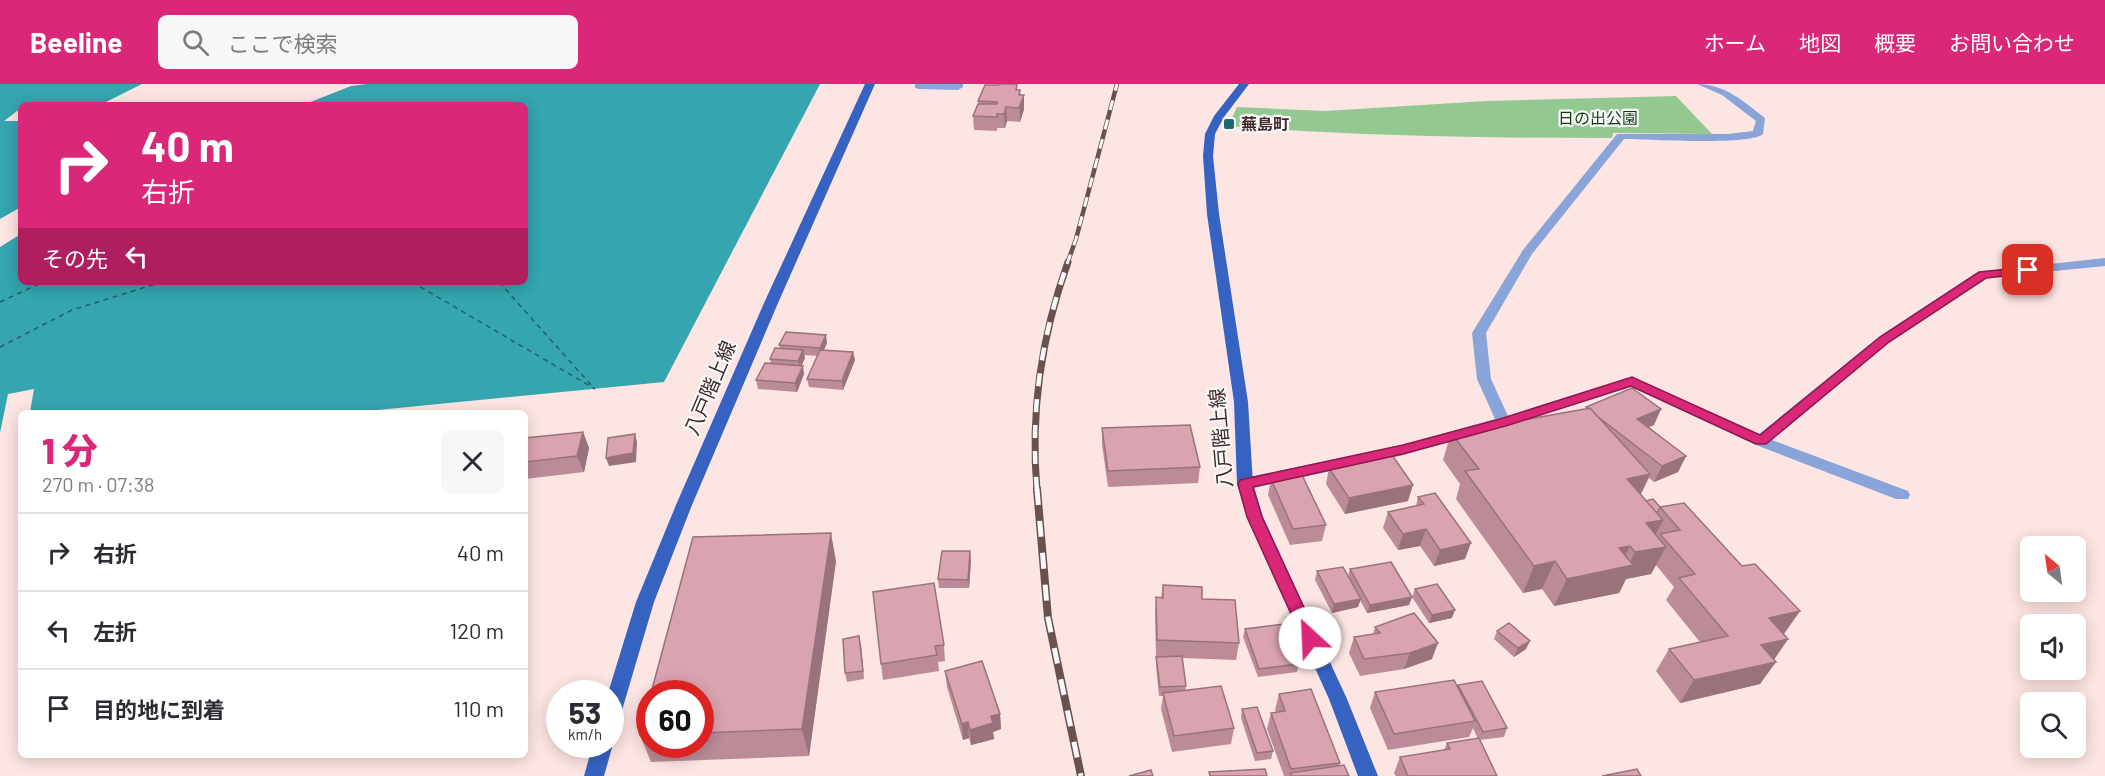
<!DOCTYPE html>
<html lang="ja">
<head>
<meta charset="utf-8">
<style>
  :root { --surface:#fff; --page:#f7f7f7; --text:#2b2b33; --muted:#7c7c81; --line:#e1e1e2; --accent:#db2777 }
  body { margin:0; font-family:Barlow,"Noto Sans JP",sans-serif; background:var(--page); color:var(--text); height:100vh; display:flex; flex-direction:column; font-size:22px; white-space:nowrap }
  * { box-sizing:border-box; margin:0 }
  p { font-size:20px; color:var(--muted) }
  .icon { flex:none; width:33px; height:33px; fill:none; stroke:currentColor; stroke-width:2; stroke-linecap:round; stroke-linejoin:round }
  .map { position:relative; flex:1; overflow:hidden }
  .side { position:absolute; left:18px; top:326px; width:510px; height:348px; display:flex; flex-direction:column; background:var(--surface); border-radius:9px; box-shadow:0 3px 15px #0003 }
  .side>* { flex:none }
  .guide { position:absolute; left:18px; top:18px; width:510px; height:183px; border-radius:9px; box-shadow:0 3px 15px #0003; background:#db2777; color:#fff; overflow:hidden }
  .needle { width:39px; rotate:331deg }
  .controls { position:absolute; left:2020px; top:452px; display:grid; gap:12px }
  .controls a { display:grid; place-items:center; width:66px; height:66px; border-radius:9px; background:var(--surface); box-shadow:0 3px 15px #0003; font-size:30px }
  .speed { position:absolute; left:546px; top:596px; display:flex; gap:12px; font-size:30px; font-weight:700; text-align:center }
  .speed>* { display:grid; place-content:center; width:78px; height:78px; border-radius:50%; background:var(--surface); box-shadow:0 3px 15px #0003; line-height:1 }
  .speed small { font-size:15px; font-weight:400 }
  .speed .limit { border:9px solid #d22; background:#fff; color:#111 }
  .pin { position:absolute; display:grid; place-items:center; width:51px; height:51px; color:#fff; margin:-26px; border-radius:12px; box-shadow:0 3px 9px #0006 }
  .me { position:absolute; width:66px; margin:-33px; rotate:335deg; stroke-linejoin:round; filter:drop-shadow(0 0 4px #0008) }
  .turn { display:flex; align-items:center; gap:21px; height:126px; padding:0 24px; font-size:27px }
  .turn .icon { width:78px; height:78px; stroke-width:2.5 }
  .turn b { display:block; font-size:42px; line-height:51px }
  .then { display:flex; align-items:center; height:57px; padding:0 24px; background:#0003; gap:12px; font-size:22px }
  .round { display:grid; place-items:center; flex:none; width:63px; height:63px; border-radius:9px; background:var(--page) }
  .overview { display:flex; align-items:center; justify-content:space-between; height:102px; padding:0 24px }
  h1 { font-size:36px; font-weight:800; line-height:45px; color:var(--accent) }
  ul { padding:0; list-style:none }
  li { display:flex; align-items:center; gap:18px; height:78px; padding:0 24px; border-top:2px solid var(--line) }
  li div { flex:1 }
  li b { display:block; font-size:22px }
  li em { font-style:normal }
  header { display:flex; align-items:center; gap:36px; box-sizing:border-box; height:84px; padding:0 30px; background:var(--accent); color:#fff }
  header strong { font-size:28px }
  nav { display:flex; gap:33px; margin-inline-start:auto; font-size:21px }
  .search { width:420px; height:54px; background:var(--page); display:flex; align-items:center; gap:15px; box-sizing:border-box; padding:0 21px; border-radius:9px; color:var(--muted); font-size:22px }
  .map>svg:first-child { display:block }
  .green { fill:#94c891 }
  .water { fill:#35a5af }
  .lines { fill:none; stroke-linecap:round; stroke-linejoin:round }
  .ferry { stroke:#246065; stroke-width:1.5; stroke-dasharray:5 4.5; stroke-linecap:butt }
  .minor { fill:#89a4d8; fill-rule:evenodd }
  .major { fill:#3663c1; fill-rule:evenodd }
  .rail-far2-casing { stroke:#685150; stroke-width:4.5 }
  .rail-far1-casing { stroke:#685150; stroke-width:7 }
  .rail-casing { stroke:#685150; stroke-width:8 }
  .rail-far2 { stroke:#f8f8f8; stroke-width:3; stroke-dasharray:10; stroke-linecap:butt }
  .rail-far1 { stroke:#f8f8f8; stroke-width:4.5; stroke-dasharray:13; stroke-linecap:butt }
  .rail { stroke:#f8f8f8; stroke-width:5; stroke-dasharray:16; stroke-linecap:butt }
  .wall { fill:#bb8c97 }
  .shaded-wall { fill:#99727b }
  .building { fill:#daa3b0; stroke:#99727b; stroke-width:1.5 }
  .route { fill:#db2777; stroke:#8e194d; stroke-width:1.5 }
  .poi-dot { fill:#1b686e; stroke:#f8f8f8; stroke-width:2 }
  .labels { text-anchor:middle; stroke-width:4.5; stroke-linejoin:round; paint-order:stroke }
  .far-park-label { font-size:16px; fill:#103f0f; stroke:#f8f8f8 }
  .far-poi-label { font-size:16px; font-weight:bold; fill:#412b2a; stroke:#f8f8f8; text-anchor:start }
  .street-label { font-size:20px; fill:#412b2a; stroke:#f8f8f8 }
</style>
</head>
<body>
<header>
<strong>Beeline</strong>
<div class="search"><svg class="icon" aria-label="search" viewBox="0 0 24 24"><circle cx="10" cy="10" r="6"/><path d="M15 15l6 6"/></svg>ここで検索</div>
<nav><a>ホーム</a><a>地図</a><a>概要</a><a>お問い合わせ</a></nav>
</header>
<div class="map">
<svg width="2105" height="692" viewBox="0 0 2105 692">
  <rect width="100%" height="100%" fill="#fde5e3"/>
  <path class="green" d="M1676 12 1712 50 1613 49 1612 54C1484 54 1356 52 1228 42L1237 23 1325 27 1486 17Z"/>
  <path class="water" d="M0 0H142L102 20 21 21V24L4 37H21V123L0 135Z
    M366 0H820L664 298 357 328H30L34 305 8 310 0 349V163L21 150V198H525V21H303L351 2Z"/>
  <g class="lines">
    <path class="ferry" d="M412 198 595 305
      M499 198 592 302
      M0 218 43 198
      M0 263 72 226 162 198"/>
    <path class="minor" d="M915 0H963V3L958 6 919 5 915 4Z
      M1697 0C1725 0 1743 17 1765 34L1763 50C1749 62 1648 55 1624 55L1532 170 1486 249 1491 295 1508 332 1632 293 1759 350 1880 252 1978 188 2105 174V182L1986 194 1890 258 1772 356 1908 407 1910 411 1908 415H1896L1756 361 1631 303 1509 341 1403 371 1245 406 1239 404 1237 400 1239 396 1245 394 1403 361 1495 335 1477 295 1472 249 1523 166 1617 50H1728L1753 47 1756 37 1722 11Z"/>
    <path class="major" d="M865 0H875L778 219 692 421 654 518 620 633 617 639 610 641V609H608L636 518 676 421 764 219Z
      M1239 0H1249L1224 33 1215 50 1213 72 1219 130 1248 318 1253 400 1263 433 1347 615 1378 692H1358L1329 615 1247 433 1237 400 1234 318 1207 130 1203 72 1205 50 1214 32Z
      M610 655 613 660 604 692H584L593 660H610Z"/>
    <g class="rail-far2-casing">
      <path id="rail-far2" d="M1067 180 1076 155 1117 0"/>
    </g>
    <g class="rail-far1-casing">
      <path id="rail-far1" d="M1037 406C1030 327 1041 253 1068 178"/>
    </g>
    <g class="rail-casing">
      <path id="rail" d="M1037 405 1048 534 1081 692"/>
    </g>
    <use href="#rail-far2" class="rail-far2"/>
    <use href="#rail-far1" class="rail-far1"/>
    <use href="#rail" class="rail"/>
  </g>
  <path class="wall" d="M1018 6 1021 11 1024 25 1020 38 1007 37 1005 44H997V47L974 46 973 32 978 20V17Z
    M827 259 824 266 853 268 855 276 843 306 809 303 807 295 818 272 804 271 805 274 801 282 804 290 797 308 758 305 756 296 771 280 770 275 780 264 779 261Z
    M1586 323 1654 341 1649 343 1686 372 1678 388 1654 398 1649 394 1641 410 1646 417 1660 423 1742 482 1800 527 1783 550 1788 555 1774 576 1760 600 1680 619 1656 587 1669 565 1700 558 1666 516 1674 503 1656 481 1651 490 1626 495 1619 509 1554 522 1542 505 1523 509 1456 415 1460 400 1443 376 1451 349 1585 325Z
    M1102 344 1200 383 1198 399 1108 403 1102 361Z
    M583 348 589 364 584 388 525 395V354Z
    M1329 384 1408 417 1345 430 1326 400Z
    M1271 395 1326 441 1322 457 1290 461 1268 411Z
    M1418 413 1465 475 1434 482 1420 462 1398 466 1383 444 1388 428 1416 422Z
    M971 476 969 504H939L938 495Z
    M836 477 809 672 651 678 640 651 650 615V660H700V609Z
    M1350 485 1412 513 1409 521 1367 529 1360 516 1358 523 1332 529 1315 496 1317 487 1348 492Z
    M1163 501 1202 515 1239 559 1236 576 1182 574 1186 602 1185 606 1234 644 1231 660 1172 668 1161 625 1163 612H1159L1156 581V573H1158H1156L1155 530 1156 513 1161 514Z
    M1415 505 1452 534 1429 539 1412 513Z
    M873 508 944 561 945 577 938 578 939 587 883 596 881 580Z
    M1375 543 1432 575 1404 585 1360 592 1349 569 1354 553 1373 550Z
    M1245 545 1299 580 1297 588 1258 593 1243 553Z
    M1497 547 1526 565 1514 573 1494 555Z
    M861 561 864 595 847 598 845 589Z
    M945 587 1000 630 1001 645 993 648 994 655 971 661 969 654 963 656 947 603Z
    M1458 601 1507 644 1504 653 1479 656 1497 692H1396L1394 689 1400 673 1444 666 1447 659 1478 655 1473 644 1469 653 1388 666 1370 624 1375 608 1458 603Z
    M1279 610 1340 679 1339 682 1349 692H1284L1267 645 1271 629 1276 628 1275 626Z
    M1242 625 1273 667 1271 675 1255 677 1241 634Z"/>
  <path class="shaded-wall" d="M1020 6 1021 20 1024 11V25L1020 38 1019 11Z
    M1006 23 1007 37 1005 44 1004 30Z
    M826 251 827 259 821 272 820 264Z
    M803 266 805 274 800 285 798 277Z
    M853 268 855 276 843 306 842 297Z
    M803 282 804 290 797 308 795 299Z
    M1661 325 1654 341 1630 351 1637 335Z
    M583 348 589 364 584 388 577 372Z
    M635 350 637 358 636 378 609 382 606 374Z
    M1686 372 1678 388 1654 398 1662 382Z
    M1650 390 1637 418 1627 395Z
    M1413 401 1408 417 1345 430 1349 414Z
    M1663 436 1649 464 1646 439Z
    M1426 445 1420 462 1398 466 1403 450Z
    M831 449 836 477 809 672 802 645Z
    M1471 459 1465 475 1434 482 1440 466Z
    M1630 462 1618 484 1628 482 1635 468 1666 463 1651 490 1626 495 1619 509 1554 522 1567 495 1619 464Z
    M970 467 971 476 969 504 968 496Z
    M1555 477 1542 505 1523 509 1534 482Z
    M1412 513 1409 521 1367 529 1370 521Z
    M1361 515 1358 523 1332 529 1334 520Z
    M1455 526 1452 534 1429 539 1432 531Z
    M1800 527 1784 550 1754 556 1769 534Z
    M859 552 861 561 864 595 863 587Z
    M1788 555 1772 578 1761 561Z
    M1530 557 1526 565 1514 573 1518 564Z
    M1438 559 1432 575 1404 585 1410 569Z
    M1776 578 1760 600 1680 619 1694 596Z
    M1000 630 1001 645 993 648 994 655 971 661 970 646 991 632Z
    M968 638 969 654 963 656 962 640Z"/>
  <path class="building" d="M998 0H1017L1016 6H1020L1019 11H1024L1019 24 1006 23 1004 30H997V33L973 32 978 20H997V18L978 17 985 1H998Z
    M786 248 826 251 820 264 779 261Z
    M775 264 803 266 798 277 770 275Z
    M820 266 853 268 842 297 807 295Z
    M765 279 803 282 795 299 756 296Z
    M1632 304 1661 325 1637 335 1686 372 1662 382 1597 332 1590 324 1588 325 1586 323Z
    M1590 324 1650 390 1627 395 1663 436 1646 439 1666 463 1635 468 1630 462 1619 464 1633 481 1567 495 1555 477 1534 482 1465 387 1479 385 1451 349Z
    M1190 341 1200 383 1108 387 1102 344Z
    M583 348 577 372 525 378V354Z
    M635 350 633 369 606 374 608 354Z
    M1392 371 1413 401 1349 414 1329 384Z
    M1302 391 1326 441 1293 445 1271 395Z
    M1435 409 1471 459 1440 466 1426 445 1403 450 1388 428 1424 420 1418 413Z
    M1653 415 1660 423 1657 429 1646 417Z
    M1684 419 1742 482 1755 480 1800 527 1769 534 1788 555 1761 561 1776 578 1694 596 1669 565 1728 552 1679 494 1695 490 1660 450 1680 446 1660 423Z
    M831 449 802 645 700 649V609H651L693 453Z
    M942 467H970L968 496 938 495Z
    M1391 478 1412 513 1370 521 1350 485Z
    M1343 483 1361 515 1334 520 1317 487Z
    M934 499 944 561 935 562 937 571 881 580 873 508Z
    M1437 500 1455 526 1432 531 1415 505Z
    M1163 501 1202 503V515L1235 516 1239 559 1157 556 1156 513 1163 514Z
    M1414 529 1438 559 1410 569 1364 575 1354 553 1380 549 1375 543Z
    M1509 539 1530 557 1518 564 1497 547Z
    M1284 540 1299 580 1259 585 1245 545Z
    M859 552 863 587 845 589 843 555Z
    M1182 572 1186 602 1160 603 1156 573Z
    M982 577 1000 630 991 632 993 639 970 646 968 638 962 640 945 587Z
    M1454 596 1475 637 1394 650 1375 608Z
    M1482 597 1507 644 1483 648 1458 601Z
    M1221 602 1234 644 1174 652 1163 609Z
    M1311 605 1340 679 1291 685 1271 629 1285 627 1279 610Z
    M650 615V651H640Z
    M1257 623 1273 667 1257 669 1242 625Z
    M1479 654 1497 692H1408L1400 673 1450 665 1447 659Z
    M1344 681 1349 692H1292L1290 689Z
    M1265 685 1267 692H1210L1209 688Z
    M1637 685 1641 692H1602Z
    M1151 686 1153 692H1129Z"/>
  <path class="route" d="M2028 183 2032 184V189L1986 194 1889 258 1766 360H1756L1631 302 1509 341 1403 370 1253 403 1262 433 1318 554 1316 559 1310 561 1304 559 1302 554 1247 433 1238 400 1240 396 1403 361 1500 335 1632 293 1760 351 1880 253 1979 188Z"/>
  <rect class="poi-dot" x="1223" y="34" width="12" height="12" rx="3"/>
  <g class="labels">
    <g class="far-park-label">
      <text x="1598" y="40">日の出公園</text>
    </g>
    <g class="far-poi-label">
      <text x="1241" y="46">蕪島町</text>
    </g>
    <g class="street-label">
      <text transform="translate(710 304) rotate(-67)" y="7">八戸階上線</text>
      <text transform="translate(1221 354) rotate(-95)" y="7">八戸階上線</text>
    </g>
  </g>
</svg>
<div class="controls">
<a><svg class="needle" viewBox="-14 -14 28 28"><path d="M0-13l5 13h-10z" fill="#e53935"/><path d="M0 13l5-13h-10z" fill="#7c7c81"/></svg></a>
<a><svg class="icon" aria-label="sound" viewBox="0 0 24 24"><path d="M4 9h4l5-4v14l-5-4H4zM17 9q2 3 0 6"/></svg></a>
<a><svg class="icon" aria-label="search" viewBox="0 0 24 24"><circle cx="10" cy="10" r="6"/><path d="M15 15l6 6"/></svg></a>
</div>
<div class="speed"><div>53<small>km/h</small></div><div class="limit">60</div></div>
<div class="pin" style="left:2028px;top:186px;background:#d93025"><svg class="icon" aria-label="arrive" viewBox="0 0 24 24"><path d="M6 21V4h12l-3 4 3 4H6"/></svg></div>
<svg class="me" style="left:1310px;top:554px" viewBox="-20 -20 40 40"><circle r="19" fill="#fff"/><path d="M0-13L10 11 0 6-10 11z" fill="#db2777"/></svg>
<div class="guide">
<div class="turn"><svg class="icon" aria-label="right" viewBox="0 0 24 24"><path d="M7 20v-9h11M14 6l5 5-5 5"/></svg><div><b>40 m</b>右折</div></div>
<div class="then">その先<svg class="icon" aria-label="left" viewBox="0 0 24 24"><path d="M17 20v-9H6M10 6l-5 5 5 5"/></svg></div>
</div>
<section class="side">
<div class="overview"><div><h1>1 分</h1><p>270 m · 07:38</p></div><a class="round"><svg class="icon" aria-label="close" viewBox="0 0 24 24"><path d="M6 6l12 12M18 6L6 18"/></svg></a></div>
<ul>
<li><svg class="icon" aria-label="right" viewBox="0 0 24 24"><path d="M7 20v-9h11M14 6l5 5-5 5"/></svg><div><b>右折</b></div><em>40 m</em></li>
<li><svg class="icon" aria-label="left" viewBox="0 0 24 24"><path d="M17 20v-9H6M10 6l-5 5 5 5"/></svg><div><b>左折</b></div><em>120 m</em></li>
<li><svg class="icon" aria-label="arrive" viewBox="0 0 24 24"><path d="M6 21V4h12l-3 4 3 4H6"/></svg><div><b>目的地に到着</b></div><em>110 m</em></li>
</ul>
</section>
</div>
</body>
</html>
